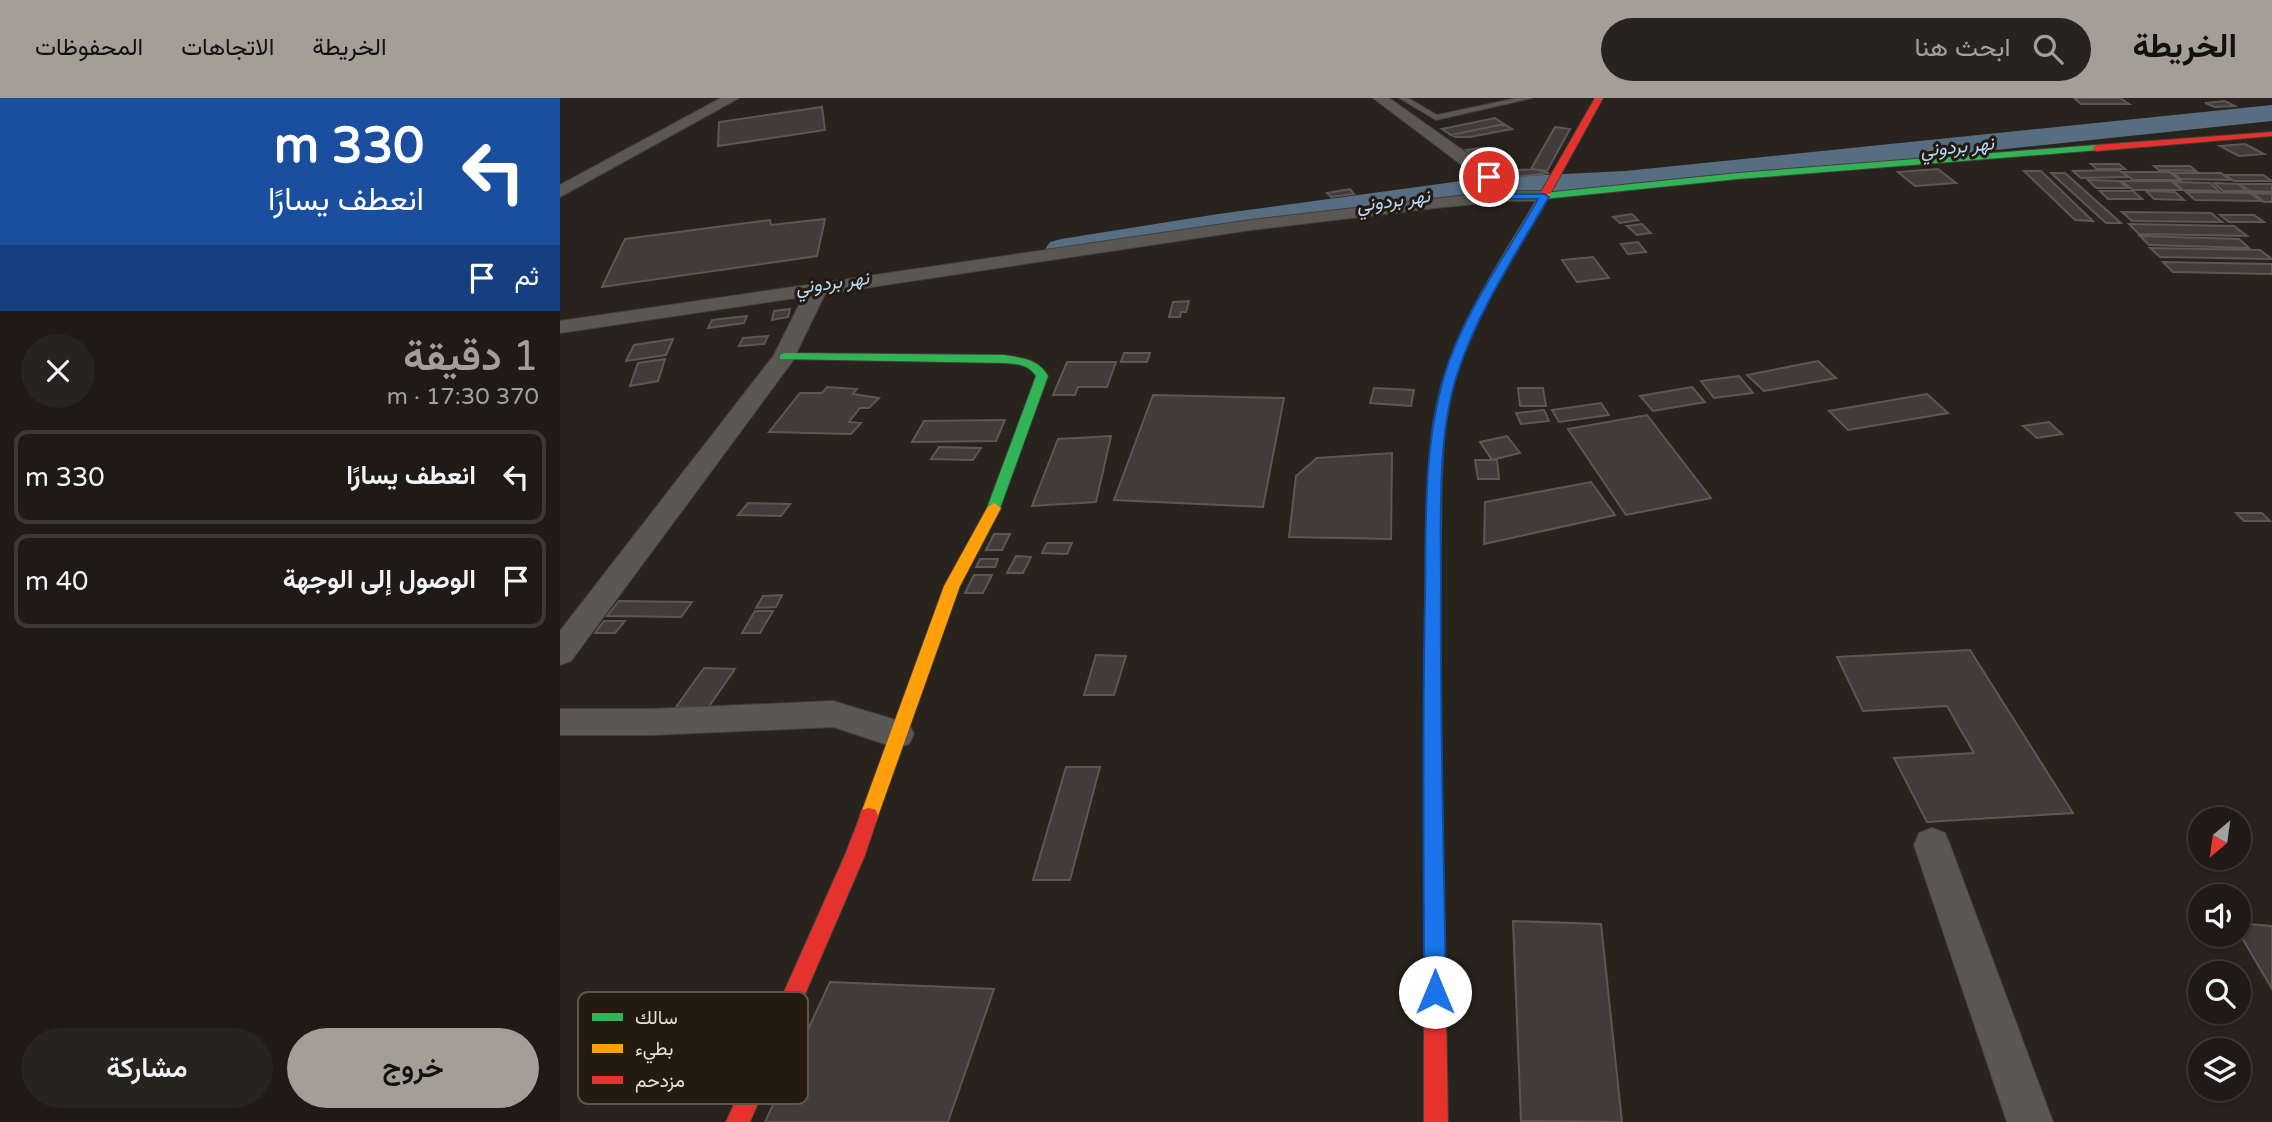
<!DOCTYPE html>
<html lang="ar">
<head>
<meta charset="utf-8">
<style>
  :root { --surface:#1f1a16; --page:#27231f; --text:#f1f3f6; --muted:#a1a1a1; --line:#3c3835; --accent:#a49e97 }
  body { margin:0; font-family:"Varela Round",Vazirmatn,sans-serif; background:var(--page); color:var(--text); direction:rtl; height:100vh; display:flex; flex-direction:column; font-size:26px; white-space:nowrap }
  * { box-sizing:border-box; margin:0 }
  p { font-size:23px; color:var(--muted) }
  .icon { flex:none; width:38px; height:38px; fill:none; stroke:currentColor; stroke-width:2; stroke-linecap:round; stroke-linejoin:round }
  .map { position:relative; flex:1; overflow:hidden; direction:ltr }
  .sheet { display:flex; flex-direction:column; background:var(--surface); width:560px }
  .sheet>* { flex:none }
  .guide { background:#1a4fa0; color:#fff; overflow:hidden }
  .needle { width:46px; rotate:209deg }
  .tools { position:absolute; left:1628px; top:709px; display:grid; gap:14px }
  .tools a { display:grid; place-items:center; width:63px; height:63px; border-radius:50%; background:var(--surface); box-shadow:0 4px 10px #0003,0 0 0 2px var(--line); font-size:35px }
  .pin { position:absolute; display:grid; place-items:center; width:60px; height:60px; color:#fff; margin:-30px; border:4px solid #fff; border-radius:50%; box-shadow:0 2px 7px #0007 }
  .me { position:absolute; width:77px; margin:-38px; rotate:0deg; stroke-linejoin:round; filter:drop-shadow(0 0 5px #0008) }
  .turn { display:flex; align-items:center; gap:24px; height:147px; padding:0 21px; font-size:32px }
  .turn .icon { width:91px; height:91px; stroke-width:2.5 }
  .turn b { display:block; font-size:49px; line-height:60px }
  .then { display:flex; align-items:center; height:66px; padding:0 21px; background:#0003; gap:14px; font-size:26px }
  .round { display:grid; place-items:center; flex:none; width:74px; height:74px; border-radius:37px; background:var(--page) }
  .summary { display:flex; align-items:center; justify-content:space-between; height:119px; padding:0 21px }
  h1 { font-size:42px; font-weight:600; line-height:52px; color:var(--accent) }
  .action { display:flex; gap:14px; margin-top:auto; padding:14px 21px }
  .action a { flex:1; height:80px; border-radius:42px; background:var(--accent); color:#111; font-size:28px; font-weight:600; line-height:80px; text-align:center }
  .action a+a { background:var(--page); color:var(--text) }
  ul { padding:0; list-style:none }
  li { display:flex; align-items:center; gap:21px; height:94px; margin:0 14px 10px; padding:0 7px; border:4px solid var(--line); border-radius:14px }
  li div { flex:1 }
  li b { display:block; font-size:26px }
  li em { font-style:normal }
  header { display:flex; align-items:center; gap:42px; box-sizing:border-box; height:98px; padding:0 35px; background:var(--accent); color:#111 }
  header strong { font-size:33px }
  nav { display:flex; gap:38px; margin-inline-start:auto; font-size:24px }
  .search { width:490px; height:63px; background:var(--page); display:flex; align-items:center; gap:18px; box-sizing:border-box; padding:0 24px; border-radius:38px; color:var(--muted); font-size:26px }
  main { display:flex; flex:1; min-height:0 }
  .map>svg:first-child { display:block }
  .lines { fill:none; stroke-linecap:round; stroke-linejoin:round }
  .river { fill:#566d82; fill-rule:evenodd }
  .building { fill:#413c3b; stroke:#5c5756; stroke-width:2 }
  .lane-casing { stroke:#443f3b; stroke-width:2 }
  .street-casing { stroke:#443f3b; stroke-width:2 }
  .fast-casing { stroke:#443f3b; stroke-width:2 }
  .slow-casing { stroke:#443f3b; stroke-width:2 }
  .jam-casing { stroke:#443f3b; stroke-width:2 }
  .lane { fill:#5b5752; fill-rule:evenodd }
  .street { fill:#5b5752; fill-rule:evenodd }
  .fast { fill:#30b455; fill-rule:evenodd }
  .slow { fill:#ff9f0a; fill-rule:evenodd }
  .jam { fill:#e5322d; fill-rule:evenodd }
  .route { fill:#1a73e8; stroke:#114b97; stroke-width:2 }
  .labels { text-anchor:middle; stroke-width:6; stroke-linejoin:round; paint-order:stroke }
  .far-water-label { font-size:19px; font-style:italic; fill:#b4d9fd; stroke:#241a0f }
  .key { fill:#241a0f; stroke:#5e564c; stroke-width:2 }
  .key-label { font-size:19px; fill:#e7e1d9 }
</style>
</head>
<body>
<header>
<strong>الخريطة</strong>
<div class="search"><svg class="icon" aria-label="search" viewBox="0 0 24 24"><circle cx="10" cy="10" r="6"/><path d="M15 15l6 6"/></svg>ابحث هنا</div>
<nav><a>الخريطة</a><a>الاتجاهات</a><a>المحفوظات</a></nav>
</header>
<main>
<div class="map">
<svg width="1712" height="1024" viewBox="0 0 1712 1024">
  <rect width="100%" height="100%" fill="#29231d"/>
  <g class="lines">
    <path class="river" d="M1712 7V23L1065 91 923 98 658 134 501 161 490 158 485 151 490 144 501 141 658 116 923 80 1065 73Z"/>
  </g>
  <path class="building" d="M1514 0H1560L1569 6H1521Z
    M1665 3 1675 8 1655 9 1645 5Z
    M262 9 265 32 158 48 159 24Z
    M935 20 944 26 891 37 882 31Z
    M944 26 952 31 910 39H896L891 37Z
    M995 29 1010 31 987 73 971 71Z
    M1685 46 1704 56 1679 58 1660 48Z
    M921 50 928 56 913 58 906 52Z
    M1531 66H1559L1565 71H1537Z
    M1594 68H1630L1636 73 1599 72Z
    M974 71 989 75 939 81 935 74Z
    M1378 71 1396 85 1355 88 1338 74Z
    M1559 72 1568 79 1521 80 1513 73Z
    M1464 73H1481L1533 123 1515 122Z
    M1563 74H1609L1620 82H1573Z
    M1491 75H1505L1561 125H1546Z
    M1613 75H1661L1670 82 1621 81Z
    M1665 77H1703L1712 83H1674Z
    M1528 82 1559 83 1568 90H1536Z
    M1562 83H1611L1622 92H1573Z
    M1614 84 1650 85 1659 93 1623 92Z
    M1654 85 1678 86 1687 93H1663Z
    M1679 86H1712V94L1690 93Z
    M790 91 794 96 771 99 767 95Z
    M1540 93H1573L1582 101H1548Z
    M1586 93 1615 94 1624 102 1594 101Z
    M1626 94 1690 95 1701 103 1635 102Z
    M1693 95 1712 96V104H1704Z
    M1562 114 1651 115 1662 124 1572 123Z
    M1072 116 1078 122 1060 125 1053 119Z
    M1660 117H1694L1704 124H1669Z
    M265 121 257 158 42 189 65 141 210 122 211 127Z
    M1082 126 1091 135 1077 137 1067 128Z
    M1569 126 1674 128 1687 138 1579 136Z
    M1580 138 1679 141 1689 150 1589 147Z
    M1078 144 1086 154 1068 156 1061 146Z
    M1590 150 1700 152 1712 161 1600 159Z
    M1033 159 1049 180 1017 184 1002 162Z
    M1603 164 1712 166V176L1613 174Z
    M629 203 626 214H621L620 219H609L613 204Z
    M230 211 228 219 212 222 214 213Z
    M187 218 184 225 148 230 152 222Z
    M208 238 204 246 179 248 183 240Z
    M113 241 106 257 66 263 74 247Z
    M564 255H590L587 264H561Z
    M105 261 98 283 70 288 78 265Z
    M1258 263 1276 280 1204 293 1187 277Z
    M507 264H556L547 289H518L515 297H493Z
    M1179 278 1193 295 1154 300 1141 283Z
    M267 289 297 291 293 296 319 300 309 310H300L289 324 301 325 291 336 209 334 240 295H262Z
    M1132 289 1145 304 1093 313 1080 298Z
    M814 290 854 292 851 308 810 305Z
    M958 290H983L986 308H960Z
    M1367 296 1388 315 1288 332 1269 313Z
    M593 297 724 300 703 409 554 402Z
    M1041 305 1049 317 999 324 992 312Z
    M984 312 989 323 961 326 956 315Z
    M1087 317 1151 400 1066 417 1008 331Z
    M445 322 436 343 352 344 364 323Z
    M1489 324 1502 336 1477 340 1463 328Z
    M551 338 536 404 472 408 498 341Z
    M947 338 960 355 932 362 920 344Z
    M379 349 421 350 413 362 371 361Z
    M832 355 831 441 729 439 736 378 757 360Z
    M915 362H937L939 381H918Z
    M1031 384 1055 417 924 446 925 404Z
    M188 405 230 406 221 418 178 417Z
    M1676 415H1702L1710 423H1684Z
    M434 436H450L442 452H426Z
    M487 445H512L507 456 482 455Z
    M456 458 471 459 463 475H447Z
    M420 461H438L435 469H416Z
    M414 477H432L423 495H405Z
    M222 497 216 509 196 510 203 498Z
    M59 503 132 504 121 519 47 518Z
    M195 513H213L200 535H182Z
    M44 523H65L55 535H35Z
    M1410 552 1513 715 1367 724 1334 660 1414 655 1387 608 1303 613 1277 559Z
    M536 557 566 558 554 597H524Z
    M144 570 175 571 148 610 116 609Z
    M506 669H540L510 782H473Z
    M953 823 1041 826 1062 1024 961 1023Z
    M1678 825 1712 828V891L1678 833Z
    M270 884 434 891 388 1024H205Z"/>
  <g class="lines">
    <g class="lane-casing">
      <path id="lane" d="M839 0H848L877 17 957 0H972L876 22Z"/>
    </g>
    <g class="street-casing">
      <path id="street" d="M161 0H179L0 99V87Z
        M813 0H829L935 75 951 93H984L993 98 984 103H946L875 110 691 132 265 196 232 264 11 563 0 567V533L214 257 243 199 0 235V223L691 122 933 94 923 83Z
        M273 603 349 626 354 636 349 646 337 650 273 629 92 637H0V611H92Z
        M1372 730 1385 735 1390 747 1493 1024H1447L1354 747 1359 735Z"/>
    </g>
    <g class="fast-casing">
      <path id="fast" d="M1536 47 1539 48V52L1178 81 984 101 979 98 984 95 1178 75Z
        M224 255 444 257C463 260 478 261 488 278L439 413H429L427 410 476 278C468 266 457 266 444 265L220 261V257Z"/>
    </g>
    <g class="slow-casing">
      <path id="slow" d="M985 93 990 96C953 159 908 224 891 296 880 345 882 396 881 445L879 449H869L867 445C868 395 867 344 879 296 897 224 943 159 980 96Z
        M434 405 441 410 400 488 318 718 316 724 309 726 302 724 300 718 384 488 427 410Z"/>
    </g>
    <g class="jam-casing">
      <path id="jam" d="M1035 0H1043L990 96 982 98 980 96Z
        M1712 34V38L1536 53 1532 50 1536 47Z
        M874 440 881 445 880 574 888 1024H864V574L867 445Z
        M309 710 316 712 318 718 305 757 190 1024H166L285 757 300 718 302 712Z"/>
    </g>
    <use href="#lane" class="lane"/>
    <use href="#street" class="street"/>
    <use href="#fast" class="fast"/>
    <use href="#slow" class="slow"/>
    <use href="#jam" class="jam"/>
  </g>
  <path class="route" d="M926 77H932L948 96H984L989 99C956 156 917 214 897 277 877 337 881 423 881 487 880 622 884 758 886 894L883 901 875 905 867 901 864 894C864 763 862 632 865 501 866 428 863 349 884 279 901 218 946 157 978 101H942L926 81Z"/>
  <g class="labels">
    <g class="far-water-label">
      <text transform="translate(1397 48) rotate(-6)" y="7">نهر بردوني</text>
      <text transform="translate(833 102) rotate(-8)" y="7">نهر بردوني</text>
      <text transform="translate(272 184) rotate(-8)" y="7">نهر بردوني</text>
    </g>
  </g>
  <rect x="18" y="894" width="230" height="112" rx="10" class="key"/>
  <rect x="32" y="915" width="31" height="8" fill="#30b455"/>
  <rect x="32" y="946" width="31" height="9" fill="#ff9f0a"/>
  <rect x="32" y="978" width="31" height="8" fill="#e5322d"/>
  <g class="key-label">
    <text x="75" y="926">سالك</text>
    <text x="75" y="957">بطيء</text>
    <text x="75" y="989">مزدحم</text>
  </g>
</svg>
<div class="tools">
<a><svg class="needle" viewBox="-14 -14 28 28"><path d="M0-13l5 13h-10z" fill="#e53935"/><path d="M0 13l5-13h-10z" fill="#a1a1a1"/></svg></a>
<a><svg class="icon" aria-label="sound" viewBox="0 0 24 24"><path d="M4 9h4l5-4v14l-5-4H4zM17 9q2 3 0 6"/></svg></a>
<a><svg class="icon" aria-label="search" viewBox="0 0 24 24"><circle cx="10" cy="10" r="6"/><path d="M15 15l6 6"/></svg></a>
<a><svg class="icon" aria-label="layers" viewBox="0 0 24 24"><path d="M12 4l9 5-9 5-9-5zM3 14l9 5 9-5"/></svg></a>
</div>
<div class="pin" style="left:929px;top:79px;background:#d93025"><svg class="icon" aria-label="arrive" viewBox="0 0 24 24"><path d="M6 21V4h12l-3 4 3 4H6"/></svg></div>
<svg class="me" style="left:875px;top:894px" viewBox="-20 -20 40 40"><circle r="19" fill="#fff"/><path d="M0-13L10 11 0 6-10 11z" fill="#1a73e8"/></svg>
</div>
<section class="sheet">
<div class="guide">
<div class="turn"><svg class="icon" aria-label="left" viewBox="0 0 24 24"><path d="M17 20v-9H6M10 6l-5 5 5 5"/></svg><div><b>330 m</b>انعطف يسارًا</div></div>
<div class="then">ثم<svg class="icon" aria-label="arrive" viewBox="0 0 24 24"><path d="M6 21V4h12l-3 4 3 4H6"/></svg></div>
</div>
<div class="summary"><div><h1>1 دقيقة</h1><p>370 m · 17:30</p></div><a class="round"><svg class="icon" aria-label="close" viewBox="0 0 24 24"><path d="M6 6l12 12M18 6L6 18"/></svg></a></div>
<ul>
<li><svg class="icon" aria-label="left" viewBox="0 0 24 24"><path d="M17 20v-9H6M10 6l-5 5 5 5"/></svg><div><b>انعطف يسارًا</b></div><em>330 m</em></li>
<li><svg class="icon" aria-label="arrive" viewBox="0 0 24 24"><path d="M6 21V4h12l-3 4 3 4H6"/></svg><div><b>الوصول إلى الوجهة</b></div><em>40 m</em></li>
</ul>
<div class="action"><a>خروج</a><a>مشاركة</a></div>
</section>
</main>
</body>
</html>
